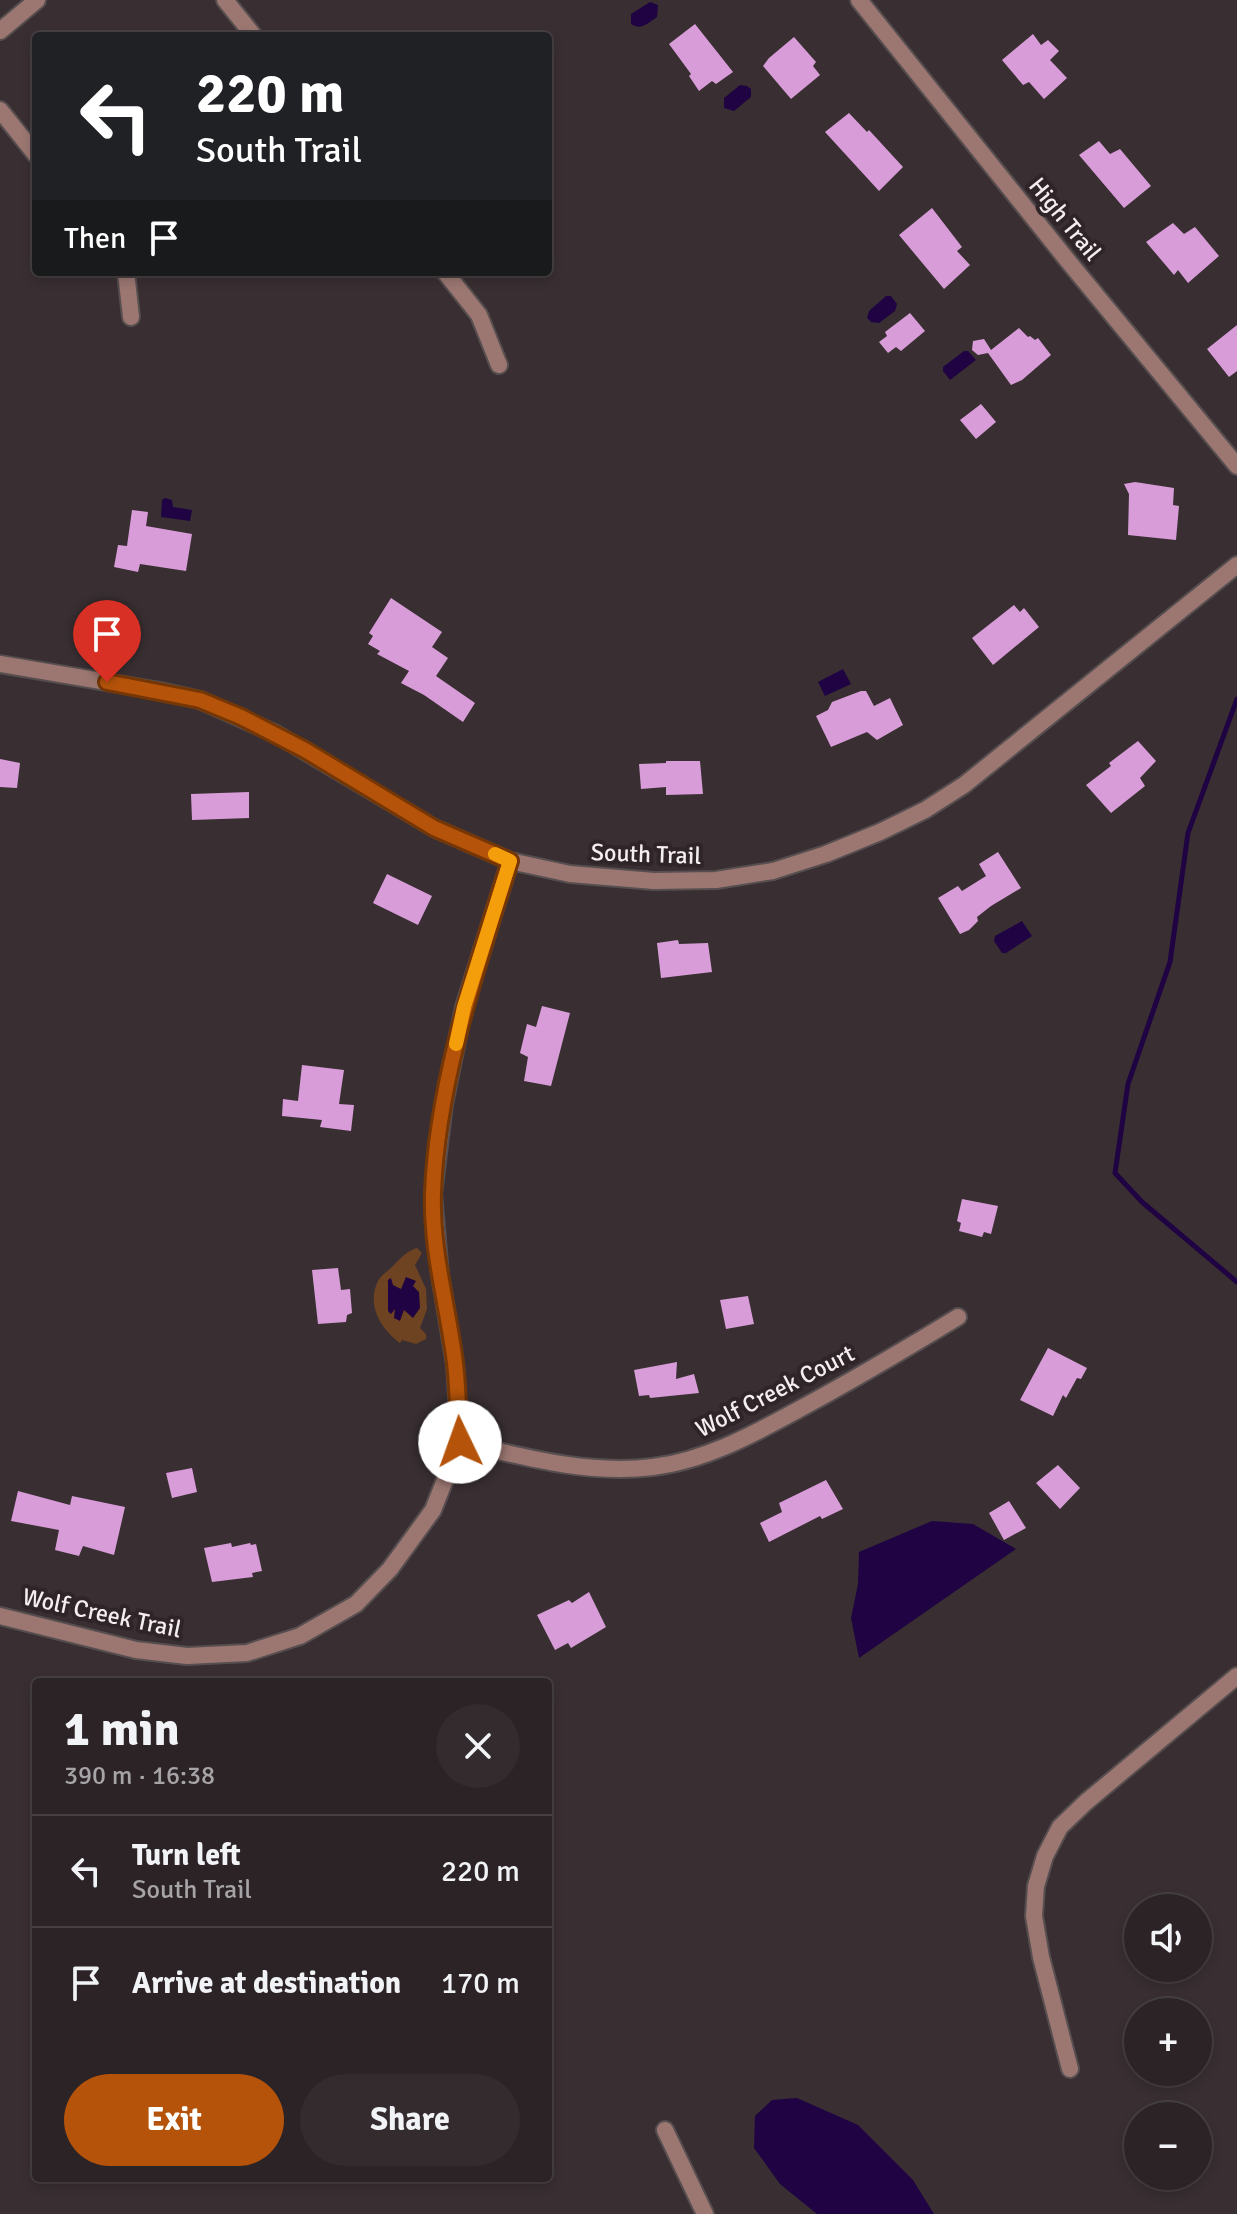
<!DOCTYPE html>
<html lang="en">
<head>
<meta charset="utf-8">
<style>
  :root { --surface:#2b2326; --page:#332b2e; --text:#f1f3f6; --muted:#a6a4a7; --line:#474043; --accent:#b45309 }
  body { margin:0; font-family:Signika,sans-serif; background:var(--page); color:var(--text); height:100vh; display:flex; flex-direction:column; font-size:30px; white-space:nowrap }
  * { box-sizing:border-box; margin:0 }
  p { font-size:26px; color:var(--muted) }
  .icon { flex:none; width:44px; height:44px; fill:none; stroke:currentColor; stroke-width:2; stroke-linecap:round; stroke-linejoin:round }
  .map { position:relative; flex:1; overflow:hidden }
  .sheet { position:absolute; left:32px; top:1678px; width:520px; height:504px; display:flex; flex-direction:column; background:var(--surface); border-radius:8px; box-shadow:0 4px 12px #0003,0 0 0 2px var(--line) }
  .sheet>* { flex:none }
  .hud { position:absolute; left:32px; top:32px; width:520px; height:244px; border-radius:8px; box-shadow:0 4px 12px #0003,0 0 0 2px var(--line); background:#202124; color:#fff; overflow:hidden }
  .controls { position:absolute; left:1124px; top:1894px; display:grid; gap:16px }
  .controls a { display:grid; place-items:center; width:88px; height:88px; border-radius:50%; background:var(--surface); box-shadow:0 4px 12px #0003,0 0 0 2px var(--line); font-size:40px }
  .pin { position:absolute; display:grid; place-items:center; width:68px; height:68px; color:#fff; margin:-82px -34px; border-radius:50% 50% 50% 0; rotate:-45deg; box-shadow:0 0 8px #0007 }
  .pin .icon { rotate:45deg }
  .me { position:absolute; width:88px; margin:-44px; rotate:357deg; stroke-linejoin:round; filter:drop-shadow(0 0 6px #0008) }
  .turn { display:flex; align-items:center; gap:28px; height:168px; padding:0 32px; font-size:36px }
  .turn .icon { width:104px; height:104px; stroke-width:2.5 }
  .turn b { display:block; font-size:56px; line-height:68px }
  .then { display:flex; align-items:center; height:76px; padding:0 32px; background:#0003; gap:16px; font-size:30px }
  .round { display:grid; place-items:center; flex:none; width:84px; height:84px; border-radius:42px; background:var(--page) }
  .overview { display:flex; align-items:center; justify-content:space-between; height:136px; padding:0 32px }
  h1 { font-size:48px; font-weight:700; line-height:60px }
  .primary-button { display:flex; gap:16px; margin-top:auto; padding:16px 32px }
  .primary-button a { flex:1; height:92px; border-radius:48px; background:var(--accent); color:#fff; font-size:32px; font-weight:700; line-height:92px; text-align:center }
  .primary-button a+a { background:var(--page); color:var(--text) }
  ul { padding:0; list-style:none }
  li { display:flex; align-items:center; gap:24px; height:112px; padding:0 32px; border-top:2px solid var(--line) }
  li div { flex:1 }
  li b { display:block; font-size:30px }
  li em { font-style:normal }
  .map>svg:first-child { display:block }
  .green { fill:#6e4321 }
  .water { fill:#1f0342 }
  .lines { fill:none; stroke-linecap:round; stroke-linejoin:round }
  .stream { stroke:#1f0342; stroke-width:5 }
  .building { fill:#d89dd9 }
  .street-casing { stroke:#574e50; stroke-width:20 }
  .street { stroke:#9c7772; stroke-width:16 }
  .route-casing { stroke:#753606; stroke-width:20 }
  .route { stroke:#b45309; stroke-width:14 }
  .slow { stroke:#f59e0b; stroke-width:14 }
  .labels { text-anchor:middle; stroke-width:8; stroke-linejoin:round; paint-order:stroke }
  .street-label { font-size:24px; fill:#f5eef0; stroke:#2f2528 }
</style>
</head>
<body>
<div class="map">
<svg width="1237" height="2214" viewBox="0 0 1237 2214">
  <rect width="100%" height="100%" fill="#392f32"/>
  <path class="green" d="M417 1248 422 1253 415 1265 426 1289 427 1309 420 1328 426 1334V1339L416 1344 402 1340 400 1343C381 1329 366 1305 378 1281 381 1275 387 1272 392 1267 399 1260 406 1251 417 1248Z"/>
  <path class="water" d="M650 2 658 5 657 17C648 23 641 31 631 24V14Z
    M740 85 747 86 751 89V97L734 111 724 108V98Z
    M886 296H891L897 304 895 311 879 323 871 322 867 318 869 311Z
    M964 351H968L976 360 950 380 943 371V367Z
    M165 498 172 500 173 507 192 510 190 521 161 517 162 500Z
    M843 669 851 684 825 696 818 682Z
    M1022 921 1032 936 1006 953H1002L994 941 995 936Z
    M406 1277 416 1281 413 1286 419 1292 420 1308 413 1318 404 1310 400 1321 394 1318 395 1309 391 1314 388 1311V1280L391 1278 393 1285 401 1289Z
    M932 1521 973 1524 1016 1549 859 1658 851 1618 858 1584 859 1552Z
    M797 2098 858 2125 913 2180 934 2214H817L780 2184 754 2148 755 2116 772 2100Z"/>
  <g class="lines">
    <path class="stream" d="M1237 699 1188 833 1170 962 1128 1084 1115 1173 1142 1202 1237 1282"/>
  </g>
  <path class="building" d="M695 24 733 72 716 84 712 81 699 91 689 76 691 74 669 44Z
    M1033 34 1041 45 1048 40 1059 51 1050 60 1067 78 1044 99 1029 82 1023 85 1002 60Z
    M794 37 816 62 813 66 820 75 791 99 763 66 769 58Z
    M849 113 867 132 869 130 903 167 879 191 825 132Z
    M1099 141 1110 154 1120 149 1151 186 1124 208 1079 155Z
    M932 208 962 247 957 251 970 265 944 289 899 235Z
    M1173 223 1184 234 1195 227 1219 256 1188 283 1178 270 1174 275 1146 242Z
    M910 313 925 331 901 351 896 347 888 353 879 342 887 336 885 332Z
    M1237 325V371L1229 377 1207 349Z
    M1019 328 1028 337 1030 336 1035 340 1038 338 1051 355 1022 380 1011 385 988 353 978 355 972 350 973 341 984 339 991 350Z
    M981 404 996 422 976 439 960 420Z
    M1135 482 1174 488 1173 505 1179 506 1176 540 1128 535 1129 494 1124 484Z
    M132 510 148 512 146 526 192 534 186 571 140 564 138 572 114 567 118 545 127 546Z
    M391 598 442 632 432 647 448 658 436 676 475 703 463 722 424 695 401 683 409 671 377 654 380 651 368 644 373 636 369 633Z
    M1014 605 1020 612 1024 608 1039 627 993 665 972 638Z
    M861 691H866L874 706 890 698 903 725 877 740 867 732 831 747 816 716 828 710 832 702Z
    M1138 741 1156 761 1140 778 1145 786 1111 813 1086 785 1111 766 1109 763Z
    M0 759 20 763 17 788 0 787Z
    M666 761H700L703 794 666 795V787L641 789 639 764 666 763Z
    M249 792V818L192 820 191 794Z
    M998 852 1021 888 991 906 977 917 978 921 969 930 960 934 938 898 958 886 962 891 986 876 979 864Z
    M387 874 432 896 418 925 373 903Z
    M678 940 679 944 708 943 712 972 661 978 657 943Z
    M542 1006 570 1013 551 1086 524 1081 528 1057 520 1053 527 1024 536 1027Z
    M302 1065 344 1070 339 1104 354 1105 351 1131 320 1127 322 1120 282 1116 283 1099 298 1101Z
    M962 1199 998 1206 991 1234 984 1232 982 1237 959 1231 961 1223 957 1221Z
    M338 1268 341 1290 350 1289 352 1313 347 1315 346 1322 318 1324 312 1270Z
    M748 1296 754 1324 726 1329 720 1300Z
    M1048 1348 1087 1368 1081 1379 1077 1378 1066 1398 1063 1395 1053 1416 1020 1400Z
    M677 1362 676 1379 694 1374 699 1393 650 1398 649 1395 639 1396 634 1370Z
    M1058 1465 1080 1488 1060 1509 1036 1483Z
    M192 1468 197 1492 172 1498 166 1473Z
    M826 1480 843 1509 822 1519 820 1516 769 1542 760 1523 782 1512 779 1503Z
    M18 1491 70 1505 72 1496 125 1507 114 1555 83 1546 79 1556 55 1550 59 1530 11 1521Z
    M1009 1501 1026 1528 1004 1540 989 1513Z
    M231 1543 232 1547 250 1543 251 1545 256 1544 262 1571 252 1573 253 1577 212 1582 204 1548Z
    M589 1592 606 1627 571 1648 568 1643 555 1650 537 1615 569 1600 572 1603Z"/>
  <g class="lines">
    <g class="street-casing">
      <path id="street" d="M225 0 254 36
        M859 0 1068 261 1237 466
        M0 31 37 0
        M0 110 36 155
        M126 272 131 317
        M445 272 479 315 499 365
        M0 664 160 691 200 700 276 734 434 828 510 861 570 874 654 881 716 880 773 871 826 854 880 832 925 810 964 785 1237 565
        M460 1442C523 1457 588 1475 653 1467 703 1461 750 1436 794 1412 850 1382 904 1350 958 1317
        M0 1616 136 1650 187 1656 247 1653 300 1636 356 1604 390 1569 433 1510 460 1442 455 1365 440 1275 433 1194 444 1104 464 1007 510 861
        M1070 2069 1041 1957 1034 1916 1036 1886 1045 1856 1060 1827 1086 1802 1237 1676
        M665 2130 705 2214"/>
    </g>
    <use href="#street" class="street"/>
  </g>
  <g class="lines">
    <g class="route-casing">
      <path id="route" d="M107 682 200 700 241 717 305 750 434 828 510 861C477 967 437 1082 433 1193 431 1250 448 1307 455 1363 458 1389 458 1416 460 1442"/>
    </g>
    <use href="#route" class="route"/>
    <path class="slow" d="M456 1044 464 1007 510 861 495 854"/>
  </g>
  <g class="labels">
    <g class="street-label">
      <text transform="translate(1065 219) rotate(51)" y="8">High Trail</text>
      <text transform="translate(646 854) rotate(2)" y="8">South Trail</text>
      <text transform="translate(775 1391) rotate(-27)" y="8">Wolf Creek Court</text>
      <text transform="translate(102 1613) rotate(12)" y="8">Wolf Creek Trail</text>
    </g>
  </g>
</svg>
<div class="controls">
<a><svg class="icon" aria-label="sound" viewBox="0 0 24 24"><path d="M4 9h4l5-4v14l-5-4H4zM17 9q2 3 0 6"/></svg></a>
<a>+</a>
<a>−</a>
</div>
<div class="pin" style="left:107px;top:682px;background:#d93025"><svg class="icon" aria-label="arrive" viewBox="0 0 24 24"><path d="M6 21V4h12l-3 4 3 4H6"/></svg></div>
<svg class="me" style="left:460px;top:1442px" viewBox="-20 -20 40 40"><circle r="19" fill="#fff"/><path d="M0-13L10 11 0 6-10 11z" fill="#b45309"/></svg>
<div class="hud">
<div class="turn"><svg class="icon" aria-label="left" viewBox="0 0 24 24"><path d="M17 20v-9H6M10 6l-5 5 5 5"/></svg><div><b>220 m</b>South Trail</div></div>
<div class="then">Then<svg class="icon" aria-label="arrive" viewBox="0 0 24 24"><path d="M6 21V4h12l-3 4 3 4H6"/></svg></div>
</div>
<section class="sheet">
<div class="overview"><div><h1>1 min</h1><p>390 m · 16:38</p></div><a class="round"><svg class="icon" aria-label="close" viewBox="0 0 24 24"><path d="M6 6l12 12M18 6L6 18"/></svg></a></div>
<ul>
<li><svg class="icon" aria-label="left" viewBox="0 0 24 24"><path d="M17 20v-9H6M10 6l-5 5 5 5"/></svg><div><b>Turn left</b><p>South Trail</p></div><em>220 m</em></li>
<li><svg class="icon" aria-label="arrive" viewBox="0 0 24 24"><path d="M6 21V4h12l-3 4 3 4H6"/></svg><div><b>Arrive at destination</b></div><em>170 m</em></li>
</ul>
<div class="primary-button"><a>Exit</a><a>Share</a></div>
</section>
</div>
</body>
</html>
